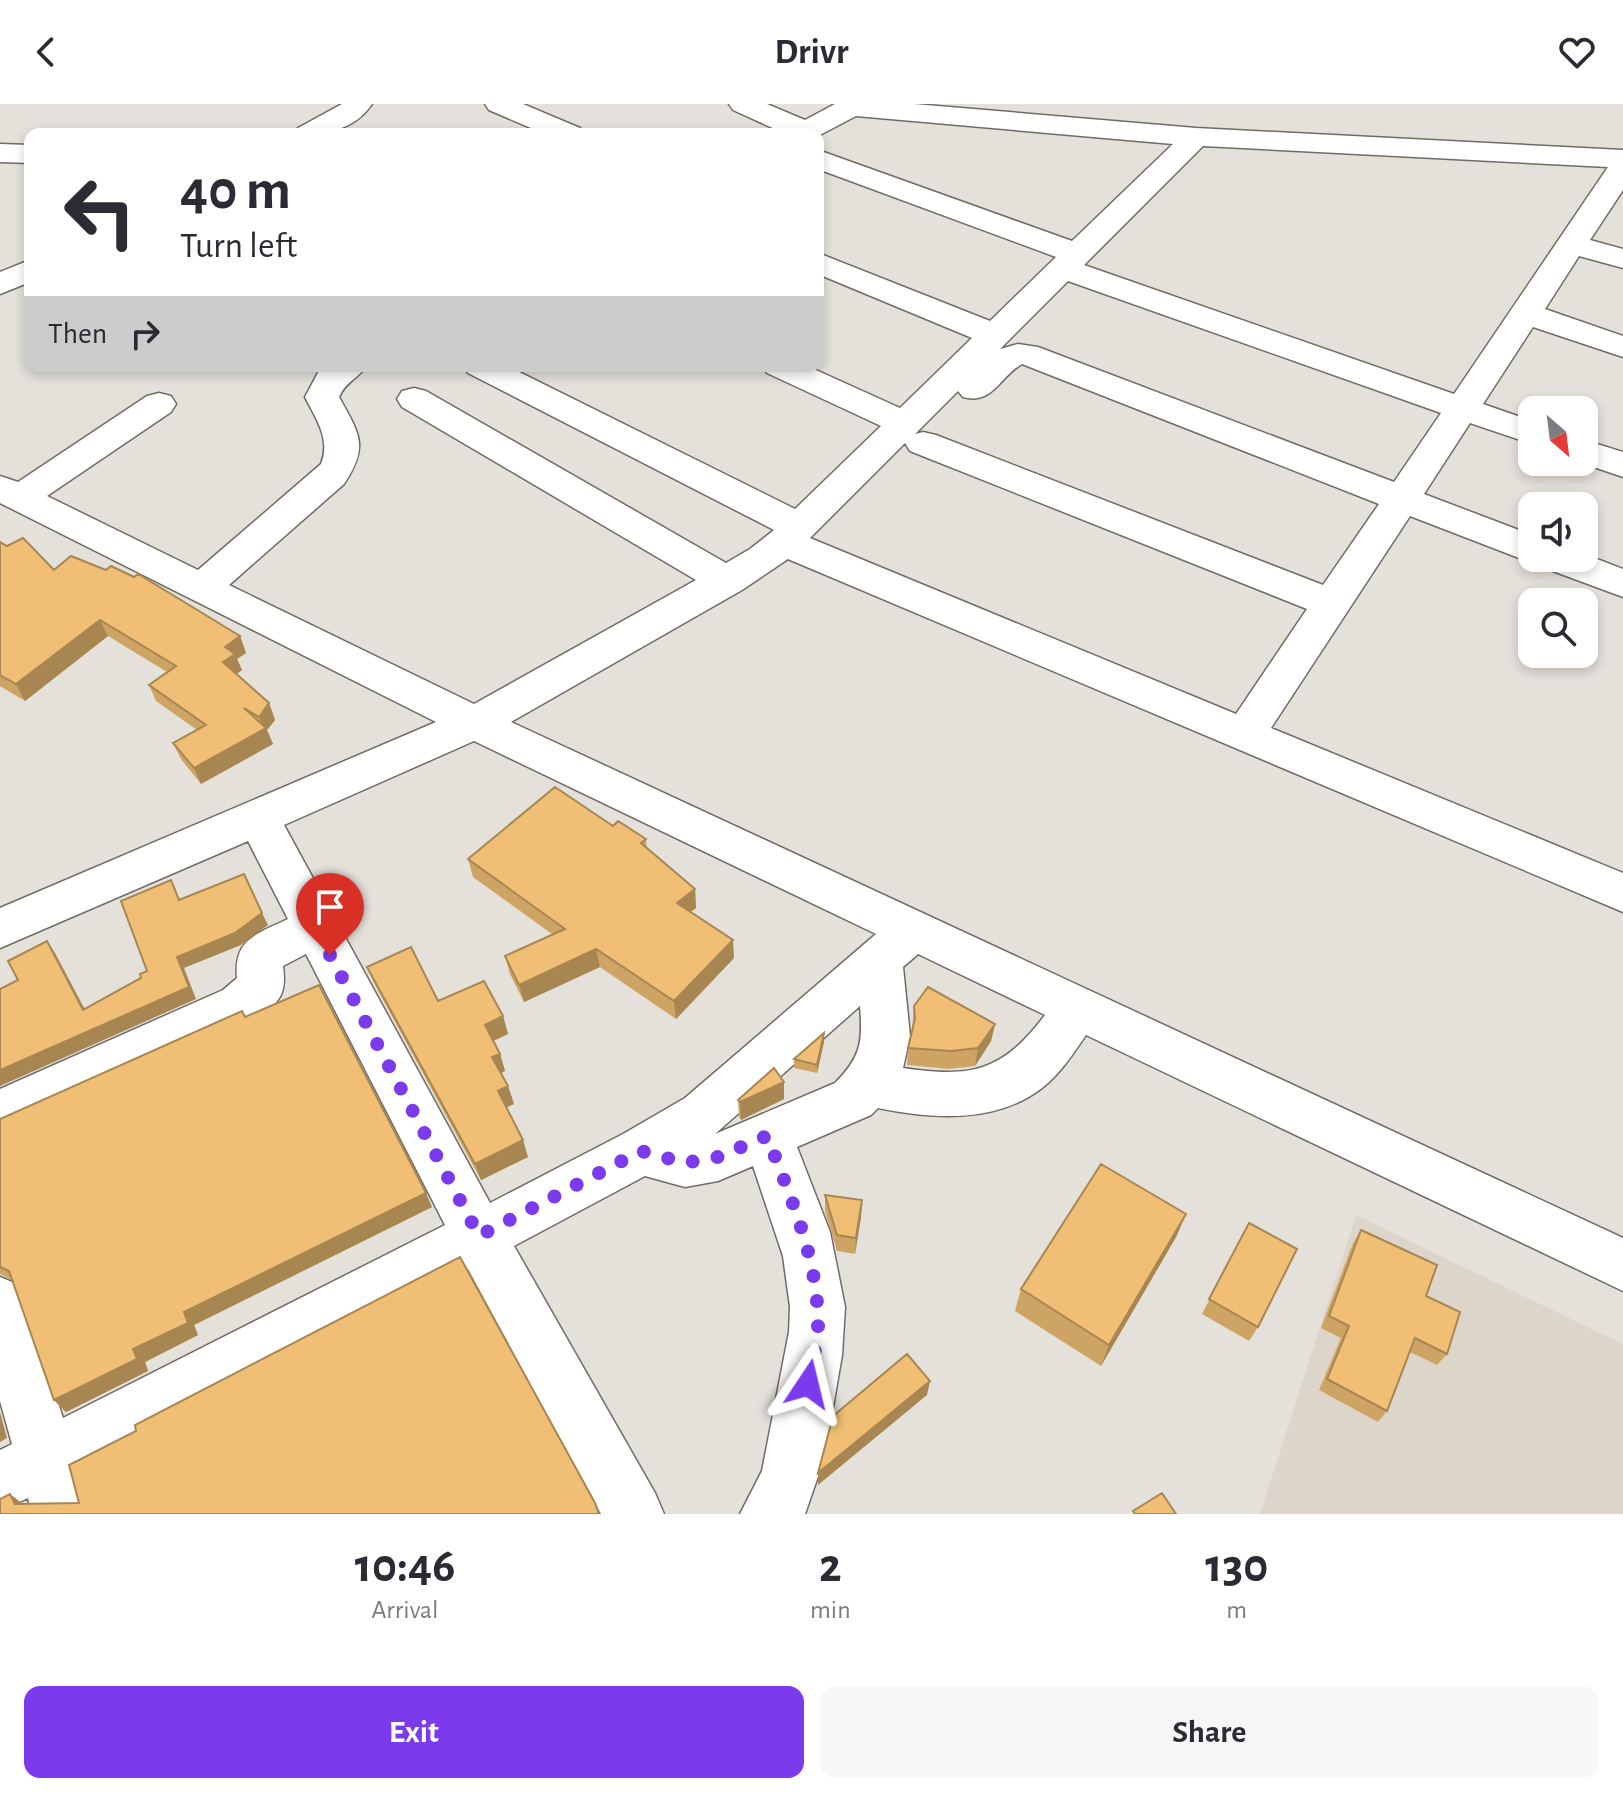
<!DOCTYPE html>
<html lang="en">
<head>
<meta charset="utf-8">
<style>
  :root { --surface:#fff; --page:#f7f7f7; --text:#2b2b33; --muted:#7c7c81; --accent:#7c3aed }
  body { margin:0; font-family:"Alegreya Sans",sans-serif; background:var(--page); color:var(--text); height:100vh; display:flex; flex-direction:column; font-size:30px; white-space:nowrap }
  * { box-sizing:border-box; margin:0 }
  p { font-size:26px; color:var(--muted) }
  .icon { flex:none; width:44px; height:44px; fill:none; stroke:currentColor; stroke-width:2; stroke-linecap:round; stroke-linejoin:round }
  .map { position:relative; height:1410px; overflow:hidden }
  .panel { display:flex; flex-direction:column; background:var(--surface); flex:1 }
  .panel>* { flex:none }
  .hud { position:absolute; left:24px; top:24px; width:800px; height:244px; border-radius:16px; box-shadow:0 4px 12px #0003; background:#fff; color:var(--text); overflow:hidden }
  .needle { width:52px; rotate:152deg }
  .controls { position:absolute; left:1518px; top:292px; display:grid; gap:16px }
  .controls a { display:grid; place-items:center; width:80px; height:80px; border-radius:16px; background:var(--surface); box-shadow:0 4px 12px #0003; font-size:40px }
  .pin { position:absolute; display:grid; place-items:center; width:68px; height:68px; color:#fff; margin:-82px -34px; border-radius:50% 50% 50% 0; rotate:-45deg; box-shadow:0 0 8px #0007 }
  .pin .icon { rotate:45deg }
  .me { position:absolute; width:88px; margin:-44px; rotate:10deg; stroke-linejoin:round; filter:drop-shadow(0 0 6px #0008) }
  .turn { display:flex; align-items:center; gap:28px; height:168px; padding:0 24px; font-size:36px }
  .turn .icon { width:104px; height:104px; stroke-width:2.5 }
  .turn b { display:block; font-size:56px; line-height:68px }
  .then { display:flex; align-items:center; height:76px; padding:0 24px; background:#0003; gap:16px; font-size:30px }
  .eta { display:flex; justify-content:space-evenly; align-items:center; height:136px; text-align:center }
  .eta b { font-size:48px; font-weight:700; line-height:56px }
  .action { display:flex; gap:16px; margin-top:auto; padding:16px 24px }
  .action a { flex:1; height:92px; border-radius:16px; background:var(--accent); color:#fff; font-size:32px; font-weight:700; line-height:92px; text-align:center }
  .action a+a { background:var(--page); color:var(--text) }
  header { display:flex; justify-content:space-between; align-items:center; height:104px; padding:0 24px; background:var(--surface); font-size:36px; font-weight:700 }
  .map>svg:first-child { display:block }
  .built { fill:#ddd5c9 }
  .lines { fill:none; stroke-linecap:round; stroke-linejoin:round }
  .minor-casing { stroke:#6f6c67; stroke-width:3 }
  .minor { fill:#fff; fill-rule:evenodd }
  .wall { fill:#cea465 }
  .shaded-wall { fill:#a88652 }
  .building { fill:#f0bf75; stroke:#a88652; stroke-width:2 }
  .route { stroke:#7c3aed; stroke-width:14; stroke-dasharray:0 25.2 }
</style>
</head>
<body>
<header><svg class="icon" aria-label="back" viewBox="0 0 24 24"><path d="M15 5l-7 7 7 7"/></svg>Drivr<svg class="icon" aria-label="heart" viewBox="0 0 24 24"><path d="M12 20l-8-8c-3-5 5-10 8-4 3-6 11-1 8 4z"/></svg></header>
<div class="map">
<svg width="1623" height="1410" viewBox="0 0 1623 1410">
  <rect width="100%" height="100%" fill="#e4e1db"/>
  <path class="built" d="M1356 1111 1623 1240V1410H1260Z"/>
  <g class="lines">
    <g class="minor-casing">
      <path id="minor" d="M342 0H372C353 28 324 30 294 30L298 24Z
        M485 0H523L580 24 584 30H545L489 6Z
        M729 0H767L805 16 835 0H914L1196 24 1623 46V86L1590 136 1623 145V164L1579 152 1545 205 1623 232V253L1533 223 1483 300 1532 317V340L1470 319 1424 390 1532 431V454H1584V450L1623 465V493L1542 463 1538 456 1519 454 1410 412 1271 624 1623 769V808L788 455 742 486 511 618 1623 1134V1187L1086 931C1073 950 1060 970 1042 984 995 1020 932 1015 878 1004L871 1011 797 1043 830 1128 845 1203 842 1251 824 1355 805 1410H740L762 1367 789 1228 790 1203 783 1152 753 1062 718 1077 685 1083 645 1072 514 1142 655 1389 664 1410H601L468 1165 79 1368 92 1410H32L28 1394 0 1407V1346L12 1340 0 1297V1173L19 1181 63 1314 445 1121 306 850 283 862C287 892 279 897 257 916L0 1032V985L223 886 237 874C233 835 257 830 288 815L248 737 0 844V804L436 618 0 399V372L18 378 147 292 159 289 171 292 176 300 171 308 47 392 198 466 321 360C331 335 316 315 305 293L320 265 366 262C357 276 347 276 339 293 360 331 369 342 344 380L229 481 474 600 696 476 402 303 397 295 402 287 414 284 426 287 726 459 750 445 774 426 468 269 463 262H507L795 405 881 322 767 269 762 262H807L900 304 972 234 818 170V149L990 217 1056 153 818 65V46L1072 137 1173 40 856 12 818 32 786 30 733 6ZM1203 42 1608 63 1454 290 1084 161ZM1068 177 1441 309 1394 378 1038 243 1018 240 1000 245ZM1022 260 1379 400 1323 481 936 331 923 328 915 330 958 287 963 293C993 301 999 273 1022 260ZM905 339 910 347 1307 505 1236 610 810 434ZM474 637 876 830 685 994 623 1030 490 1099 284 721ZM918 850 1045 911C1002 968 972 974 903 964L910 932 903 863ZM860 902C863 938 861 953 835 979L715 1030Z
        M0 40 30 41V59L0 58Z
        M30 156V178L0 190V168Z
        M1584 336 1623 348V373L1579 358H1584Z"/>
    </g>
    <use href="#minor" class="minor"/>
  </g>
  <path class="wall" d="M0 438 54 466 240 532 246 549 237 555 242 566 236 570 269 599 275 616 267 626 273 640 201 680 181 655 173 639 197 626 156 597 149 581 167 568 108 532 25 597 0 582Z
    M613 722 646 735 647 745 695 785 696 804 690 808 734 854 676 915 600 863 524 898 510 870 505 852 552 830 473 773 468 755Z
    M367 863 438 897 503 912 508 930 493 937 500 950 505 967 501 969 508 982 514 1000 506 1003 528 1053 481 1076 375 881Z
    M914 902 995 920 991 937 975 962 948 965 907 961 908 944 912 926Z
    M245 913 432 1103 194 1221 198 1231 145 1258 148 1267 66 1308 54 1296 12 1176 0 1170V1015Z
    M824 929V938L817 969 794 964V955Z
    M784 995 741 1016 739 1013 738 996Z
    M825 1091 861 1113 855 1150 837 1147 825 1107Z
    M1186 1110 1176 1133 1101 1262 1015 1207 1021 1185Z
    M1249 1119 1258 1223 1249 1237 1202 1210Z
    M1361 1126 1426 1192 1447 1250 1437 1261 1410 1248 1387 1307 1378 1318 1319 1286 1341 1234 1321 1224 1353 1139Z"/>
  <path class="shaded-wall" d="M100 516 108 532 25 597 16 580Z
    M240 532 246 549 237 555 242 566 230 575 223 558 225 543Z
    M269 599 275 616 267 626 273 640 201 680 194 664 264 625 259 613Z
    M695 785 696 804 679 817 677 799Z
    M262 809 268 821 241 841 184 864 196 895 0 982V966L177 853Z
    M733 836 734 854 676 915 674 897Z
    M47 837 55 849 91 917 83 906Z
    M596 845 600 863 524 898 519 881Z
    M503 912 508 930 491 938 485 921Z
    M995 920 991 937 975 962 978 944Z
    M824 929V938L817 969V961Z
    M500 950 505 967 497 971 492 953Z
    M784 978V995L741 1016 740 998Z
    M508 982 514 1000 503 1005 498 987Z
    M523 1036 528 1053 481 1076 475 1060Z
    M426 1089 432 1103 194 1221 198 1231 145 1258 148 1267 66 1308 54 1296 133 1245 184 1208Z
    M862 1096 861 1113 855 1150 856 1134Z
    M1186 1110 1176 1133 1101 1262 1109 1241Z
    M930 1277 927 1291 818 1381V1369Z
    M0 1308 7 1334 0 1338Z
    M10 1390 27 1403 15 1400Z"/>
  <path class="building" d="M23 434 54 466 71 452 106 466 111 462 134 473 138 470 240 532 225 543 235 550 223 558 269 599 259 613 244 604 266 624 194 664 173 639 206 621 149 581 176 562 100 516 16 580 0 571V438L7 442Z
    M555 683 613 722 618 717 646 735 641 739 695 785 677 799 733 836 674 897 596 845 519 881 505 852 565 825 468 755Z
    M244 770 262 809 235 829 177 853 189 883 0 966V885L18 876 8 857 47 837 83 906 141 874 140 870 147 867 121 797 171 776 179 796Z
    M411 843 438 897 484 877 503 912 485 921 500 950 492 953 508 982 498 987 523 1036 475 1060 367 863Z
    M319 881 426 1089 184 1208 188 1219 133 1245 137 1255 54 1296 9 1167 0 1163V1015L242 907 245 913Z
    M928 883 995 920 978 944 951 947 908 944 915 915 914 902Z
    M824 929 817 961 794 955Z
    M774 964 784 978 740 998 738 996Z
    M1101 1060 1186 1110 1109 1241 1021 1185Z
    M825 1091 862 1096 856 1134 837 1131Z
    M1249 1119 1297 1145 1258 1223 1209 1195Z
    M1361 1126 1437 1161 1426 1192 1460 1208 1447 1250 1415 1234 1387 1307 1327 1275 1349 1222 1329 1212Z
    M460 1153 595 1399 599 1410H0V1395L10 1390 15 1400 79 1399 69 1361 136 1327 135 1321Z
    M907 1250 930 1277 818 1369 833 1312Z
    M1162 1389 1176 1410H1135L1133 1407Z"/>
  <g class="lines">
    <path class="route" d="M330 851 479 1132 641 1047 685 1059 718 1053 767 1032C791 1095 819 1156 818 1224 817 1242 811 1262 808 1280"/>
  </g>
</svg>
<div class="controls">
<a><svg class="needle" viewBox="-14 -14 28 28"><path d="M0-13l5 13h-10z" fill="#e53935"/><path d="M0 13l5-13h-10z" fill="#7c7c81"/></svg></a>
<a><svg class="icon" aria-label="sound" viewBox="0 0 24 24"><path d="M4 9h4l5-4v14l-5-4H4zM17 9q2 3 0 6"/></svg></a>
<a><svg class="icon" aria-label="search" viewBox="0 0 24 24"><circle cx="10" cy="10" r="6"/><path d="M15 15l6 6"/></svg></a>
</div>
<div class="pin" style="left:330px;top:851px;background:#d93025"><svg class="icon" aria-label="arrive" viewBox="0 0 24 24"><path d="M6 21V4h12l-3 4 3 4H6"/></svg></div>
<svg class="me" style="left:808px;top:1280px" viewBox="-20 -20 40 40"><path d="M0-17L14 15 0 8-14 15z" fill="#7c3aed" stroke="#fff" stroke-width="4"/></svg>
<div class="hud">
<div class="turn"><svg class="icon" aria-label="left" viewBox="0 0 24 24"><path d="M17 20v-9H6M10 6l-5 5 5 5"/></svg><div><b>40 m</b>Turn left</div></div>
<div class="then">Then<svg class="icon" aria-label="right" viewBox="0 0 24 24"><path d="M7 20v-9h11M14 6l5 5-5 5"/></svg></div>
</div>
</div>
<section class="panel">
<div class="eta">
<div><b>10:46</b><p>Arrival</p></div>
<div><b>2</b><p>min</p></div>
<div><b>130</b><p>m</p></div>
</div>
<div class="action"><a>Exit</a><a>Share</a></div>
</section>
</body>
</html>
